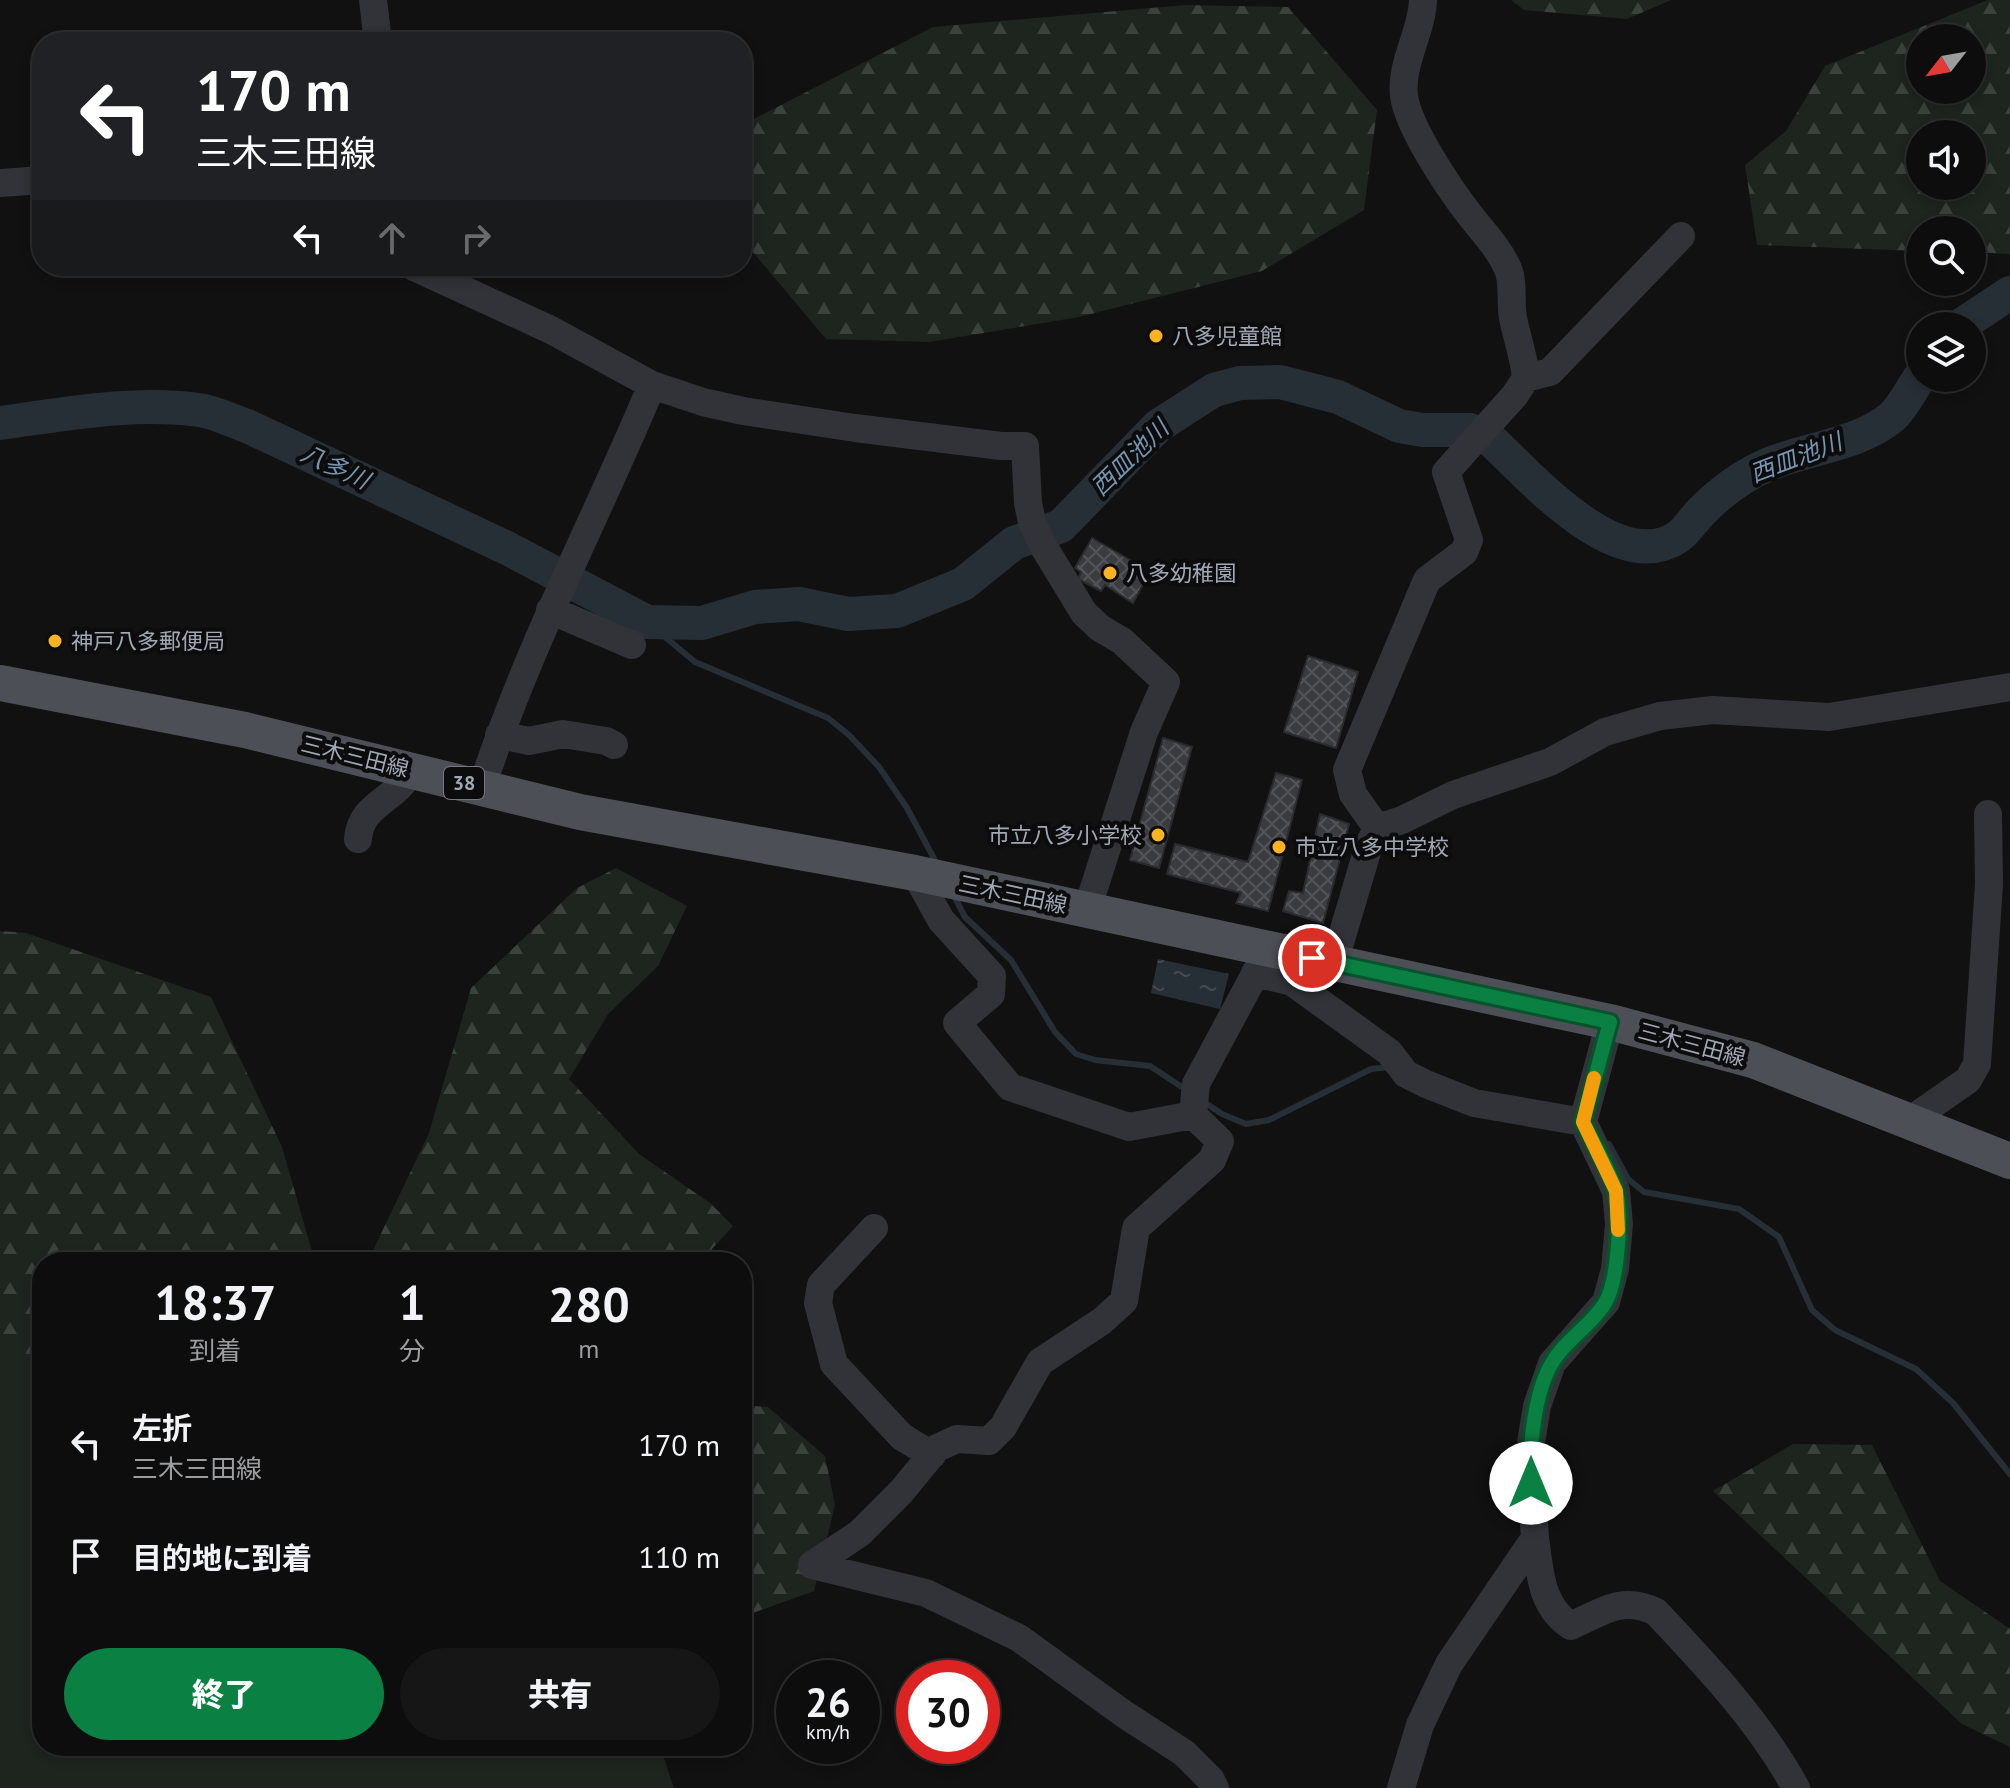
<!DOCTYPE html>
<html lang="ja">
<head>
<meta charset="utf-8">
<style>
  :root { --surface:#0d0d0e; --page:#161617; --text:#f1f3f6; --muted:#9a9c9e; --line:#2d2d2e; --accent:#0b8043 }
  body { margin:0; font-family:"PT Sans","Noto Sans JP",sans-serif; background:var(--page); color:var(--text); height:100vh; display:flex; flex-direction:column; font-size:30px; white-space:nowrap }
  * { box-sizing:border-box; margin:0 }
  p { font-size:26px; color:var(--muted) }
  .icon { flex:none; width:44px; height:44px; fill:none; stroke:currentColor; stroke-width:2; stroke-linecap:round; stroke-linejoin:round }
  .map { position:relative; flex:1; overflow:hidden }
  .sheet { position:absolute; left:32px; top:1252px; width:720px; height:504px; display:flex; flex-direction:column; background:var(--surface); border-radius:32px; box-shadow:0 4px 12px #0003,0 0 0 2px var(--line) }
  .sheet>* { flex:none }
  .guide { position:absolute; left:32px; top:32px; width:720px; height:244px; border-radius:32px; box-shadow:0 4px 12px #0003,0 0 0 2px var(--line); background:#202124; color:#fff; overflow:hidden }
  .needle { width:52px; rotate:239deg }
  .buttons { position:absolute; left:1906px; top:24px; display:grid; gap:16px }
  .buttons a { display:grid; place-items:center; width:80px; height:80px; border-radius:50%; background:var(--surface); box-shadow:0 4px 12px #0003,0 0 0 2px var(--line); font-size:40px }
  .speed { position:absolute; left:776px; top:1660px; display:flex; gap:16px; font-size:40px; font-weight:700; text-align:center }
  .speed>* { display:grid; place-content:center; width:104px; height:104px; border-radius:50%; background:var(--surface); box-shadow:0 4px 12px #0003,0 0 0 2px var(--line); line-height:1 }
  .speed small { font-size:20px; font-weight:400 }
  .speed .limit { border:12px solid #d22; background:#fff; color:#111 }
  .pin { position:absolute; display:grid; place-items:center; width:68px; height:68px; color:#fff; margin:-34px; border:4px solid #fff; border-radius:50%; box-shadow:0 2px 8px #0007 }
  .me { position:absolute; width:88px; margin:-44px; rotate:0deg; stroke-linejoin:round; filter:drop-shadow(0 0 6px #0008) }
  .turn { display:flex; align-items:center; gap:28px; height:168px; padding:0 32px; font-size:36px }
  .turn .icon { width:104px; height:104px; stroke-width:2.5 }
  .turn b { display:block; font-size:56px; line-height:68px }
  .lanes { display:flex; align-items:center; height:76px; padding:0 32px; background:#0003; justify-content:center; gap:40px; direction:ltr }
  .lanes .off { opacity:.35 }
  .eta { display:flex; justify-content:space-evenly; align-items:center; height:136px; text-align:center }
  .eta b { font-size:48px; font-weight:800; line-height:56px }
  .primary-button { display:flex; gap:16px; margin-top:auto; padding:16px 32px }
  .primary-button a { flex:1; height:92px; border-radius:48px; background:var(--accent); color:#fff; font-size:32px; font-weight:800; line-height:92px; text-align:center }
  .primary-button a+a { background:var(--page); color:var(--text) }
  ul { padding:0; list-style:none }
  li { display:flex; align-items:center; gap:24px; height:112px; padding:0 32px }
  li div { flex:1 }
  li b { display:block; font-size:30px }
  li em { font-style:normal }
  .map>svg:first-child { display:block }
  .green { fill:#1d251e }
  .forest { fill:url(#forest-firs); fill-rule:evenodd }
  .water { fill:url(#water-ripples) }
  .lines { fill:none; stroke-linecap:round; stroke-linejoin:round }
  .stream { stroke:#272f36; stroke-width:6 }
  .river { stroke:#272f36; stroke-width:34 }
  .building { fill:url(#building-cross-hatch); stroke:#2b2b2f; stroke-width:2 }
  .minor { stroke:#323338; stroke-width:28 }
  .major { stroke:#4d4f57; stroke-width:36 }
  .route-casing { stroke:#07532c; stroke-width:20 }
  .route { stroke:#0b8043; stroke-width:14 }
  .slow { stroke:#f59e0b; stroke-width:14 }
  .poi-dot { fill:#fbb320; stroke:#0c0c0d; stroke-width:3 }
  .labels { text-anchor:middle; stroke-width:8; stroke-linejoin:round; paint-order:stroke }
  .shield { fill:#0c0c0d; stroke:#747882; stroke-width:2 }
  .shield-label { font-size:20px; font-weight:bold; fill:#a1a7b4 }
  .poi-label { font-size:22px; fill:#a1a7b4; stroke:#0c0c0d; text-anchor:start }
  .street-label { font-size:22px; fill:#a1a7b4; stroke:#0c0c0d }
  .water-label { font-size:24px; font-style:italic; fill:#7695b2; stroke:#0c0c0d }
</style>
</head>
<body>
<div class="map">
<svg width="2010" height="1788" viewBox="0 0 2010 1788">
  <defs>
    <pattern id="forest-firs" width="22" height="20" patternUnits="userSpaceOnUse" patternTransform="scale(2)"><rect width="22" height="20" fill="#1d251e"/><path d="M5 1l3.5 6h-7zM16 11l3.5 6h-7z" fill="#3b423c"/></pattern>
    <pattern id="water-ripples" width="26" height="14" patternUnits="userSpaceOnUse" patternTransform="scale(2)"><rect width="26" height="14" fill="#272f36"/><path d="M2 4q2-2 4 0t4 0M15 11q2-2 4 0t4 0" fill="none" stroke="#434a51"/></pattern>
    <pattern id="building-cross-hatch" width="8" height="8" patternUnits="userSpaceOnUse" patternTransform="scale(2)"><rect width="8" height="8" fill="#3a3c40"/><path d="M0 0l8 8M0 8l8-8" fill="none" stroke="#535559"/></pattern>
  </defs>
  <rect width="100%" height="100%" fill="#111112"/>
  <path class="green" d="M0 1002 42 1262V1746H660L674 1788H0Z"/>
  <path class="forest" d="M1511 0H1671L1627 19 1524 10Z
    M1988 0H2010V254L1972 252V230H1920V251L1757 245 1745 165 1786 131 1825 66ZM1972 38V90H1920V38ZM1972 134V186H1920V134Z
    M1186 5 1288 7 1377 110 1364 210 1262 271 1079 317 929 342 826 339 742 239V125L933 27Z
    M616 868 687 906 658 966 608 1014 569 1079 639 1154 710 1203 733 1226 700 1262H353L368 1261 429 1133 471 988 577 888Z
    M0 931 26 933 211 997 282 1147 315 1262H42V1359L19 1351 0 1348Z
    M742 1405 768 1407 825 1456 835 1505 814 1591 742 1617Z
    M1793 1444 1872 1445 1940 1581 2010 1629V1747L1962 1724 1713 1491Z"/>
  <path class="water" d="M1158 959 1229 974 1220 1009 1151 993Z"/>
  <g class="lines">
    <path class="stream" d="M647 622 695 662 828 718 849 735 879 767 907 808 938 866
      M953 894 965 917 1011 960 1055 1032 1076 1054 1095 1060 1150 1066 1188 1091
      M1204 1102 1222 1114 1246 1124 1269 1120 1371 1069 1391 1067
      M1609 1144 1628 1179 1644 1192 1739 1209 1779 1237 1812 1310 1835 1330 1916 1369 1953 1403 2010 1474"/>
    <path class="river" d="M1960 326 2010 293
      M0 423C66 414 133 401 199 410 215 412 232 421 247 426L507 548 647 622 702 623 755 607 799 604 848 614 897 611 963 584 1014 543 1061 526 1158 426 1214 390 1240 383 1280 382 1338 397 1399 426 1423 430H1470L1488 437C1529 475 1617 578 1678 537 1686 531 1692 522 1699 514 1719 493 1740 477 1767 465 1807 448 1858 445 1892 417 1903 407 1911 390 1920 377"/>
  </g>
  <path class="building" d="M1092 538 1137 564 1134 569 1147 577 1133 603 1105 585 1101 591 1078 579 1081 572 1075 568Z
    M1308 656 1358 672 1336 748 1284 732Z
    M1163 738 1192 747 1159 868 1130 860Z
    M1276 773 1302 780 1268 911 1236 903 1241 893 1167 874 1175 844 1248 862Z
    M1320 814 1349 824 1323 923 1283 911 1289 891 1303 893Z"/>
  <g class="lines">
    <path class="minor" d="M373 0 378 42
      M0 183 42 180
      M412 266 551 330 652 385 703 402 743 411 855 428 1001 446H1025L1028 503 1032 522 1042 544 1084 613 1100 628 1122 641 1166 682 1144 732 1087 910
      M1526 378 1550 372 1681 236
      M550 610 632 645
      M499 735 529 741 563 734 606 741 614 745
      M482 787C528 646 595 521 652 385
      M1377 828 1353 794 1347 770 1427 580 1464 552 1469 540 1446 472 1515 395 1526 378C1524 357 1517 338 1513 318 1510 302 1514 283 1508 269 1499 248 1483 232 1469 214 1449 188 1408 127 1404 96 1400 64 1422 32 1423 0
      M358 839C361 802 396 802 411 770
      M915 873 941 920 992 976 991 994 957 1023 1010 1087 1129 1127 1193 1115
      M1334 963 1369 845 1377 828 1402 820 1453 795 1550 762 1605 732 1660 716 1713 710 1829 717 2010 687
      M1255 973 1292 982 1389 1052 1406 1074 1426 1084 1474 1103 1583 1122
      M1909 1121 1968 1080 1977 1064 1989 884 1988 814
      M874 1228 821 1285 818 1303 834 1364 902 1437 932 1455
      M1535 1538C1540 1571 1540 1606 1571 1626 1601 1612 1623 1595 1656 1612 1707 1666 1760 1722 1796 1788
      M812 1565 860 1533 901 1492 937 1448 957 1439 989 1441 1003 1427 1040 1362 1102 1321 1124 1301 1136 1228 1212 1160 1220 1141 1193 1115 1196 1084 1269 948
      M812 1565 926 1593 1019 1638 1124 1714 1184 1753 1211 1780 1215 1788
      M1401 1788 1420 1725 1449 1664 1535 1538 1529 1455 1537 1406 1552 1363 1606 1302 1615 1269 1619 1224 1616 1191 1583 1122 1610 1022"/>
    <path class="major" d="M0 683 245 730 580 812 915 873 1610 1022 1753 1060 2010 1161"/>
  </g>
  <g class="lines">
    <g class="route-casing">
      <path id="route" d="M1312 958 1610 1022 1583 1122C1594 1144 1607 1166 1615 1188 1623 1212 1618 1282 1605 1303 1591 1326 1565 1340 1552 1363 1534 1393 1529 1448 1531 1483"/>
    </g>
    <use href="#route" class="route"/>
    <path class="slow" d="M1594 1078 1583 1122 1616 1191 1618 1230"/>
  </g>
  <g class="poi-dot">
    <circle cx="1156" cy="336" r="8"/>
    <circle cx="1110" cy="573" r="8"/>
    <circle cx="55" cy="641" r="8"/>
    <circle cx="1158" cy="835" r="8"/>
    <circle cx="1279" cy="847" r="8"/>
  </g>
  <g class="labels">
    <rect class="shield" x="444" y="767" width="40" height="32" rx="6"/>
    <g class="shield-label">
      <text x="464" y="790">38</text>
    </g>
    <g class="poi-label">
      <text x="1172" y="344">八多児童館</text>
      <text x="1126" y="581">八多幼稚園</text>
      <text x="71" y="649">神戸八多郵便局</text>
      <text x="1142" y="843" text-anchor="end">市立八多小学校</text>
      <text x="1295" y="855">市立八多中学校</text>
    </g>
    <g class="street-label">
      <text transform="translate(355 756) rotate(14)" y="8">三木三田線</text>
      <text transform="translate(1013 894) rotate(12)" y="8">三木三田線</text>
      <text transform="translate(1692 1044) rotate(15)" y="8">三木三田線</text>
    </g>
    <g class="water-label">
      <text transform="translate(1130 458) rotate(-44)" y="8">西皿池川</text>
      <text transform="translate(1796 458) rotate(-21)" y="8">西皿池川</text>
      <text transform="translate(335 467) rotate(25)" y="8">八多川</text>
    </g>
  </g>
</svg>
<div class="buttons">
<a><svg class="needle" viewBox="-14 -14 28 28"><path d="M0-13l5 13h-10z" fill="#e53935"/><path d="M0 13l5-13h-10z" fill="#9a9c9e"/></svg></a>
<a><svg class="icon" aria-label="sound" viewBox="0 0 24 24"><path d="M4 9h4l5-4v14l-5-4H4zM17 9q2 3 0 6"/></svg></a>
<a><svg class="icon" aria-label="search" viewBox="0 0 24 24"><circle cx="10" cy="10" r="6"/><path d="M15 15l6 6"/></svg></a>
<a><svg class="icon" aria-label="layers" viewBox="0 0 24 24"><path d="M12 4l9 5-9 5-9-5zM3 14l9 5 9-5"/></svg></a>
</div>
<div class="speed"><div>26<small>km/h</small></div><div class="limit">30</div></div>
<div class="pin" style="left:1312px;top:958px;background:#d93025"><svg class="icon" aria-label="arrive" viewBox="0 0 24 24"><path d="M6 21V4h12l-3 4 3 4H6"/></svg></div>
<svg class="me" style="left:1531px;top:1483px" viewBox="-20 -20 40 40"><circle r="19" fill="#fff"/><path d="M0-13L10 11 0 6-10 11z" fill="#0b8043"/></svg>
<div class="guide">
<div class="turn"><svg class="icon" aria-label="left" viewBox="0 0 24 24"><path d="M17 20v-9H6M10 6l-5 5 5 5"/></svg><div><b>170 m</b>三木三田線</div></div>
<div class="lanes"><svg class="icon" aria-label="left" viewBox="0 0 24 24"><path d="M17 20v-9H6M10 6l-5 5 5 5"/></svg><svg class="icon off" aria-label="ahead" viewBox="0 0 24 24"><path d="M12 20V5M6 11l6-6 6 6"/></svg><svg class="icon off" aria-label="right" viewBox="0 0 24 24"><path d="M7 20v-9h11M14 6l5 5-5 5"/></svg></div>
</div>
<section class="sheet">
<div class="eta">
<div><b>18:37</b><p>到着</p></div>
<div><b>1</b><p>分</p></div>
<div><b>280</b><p>m</p></div>
</div>
<ul>
<li><svg class="icon" aria-label="left" viewBox="0 0 24 24"><path d="M17 20v-9H6M10 6l-5 5 5 5"/></svg><div><b>左折</b><p>三木三田線</p></div><em>170 m</em></li>
<li><svg class="icon" aria-label="arrive" viewBox="0 0 24 24"><path d="M6 21V4h12l-3 4 3 4H6"/></svg><div><b>目的地に到着</b></div><em>110 m</em></li>
</ul>
<div class="primary-button"><a>終了</a><a>共有</a></div>
</section>
</div>
</body>
</html>
